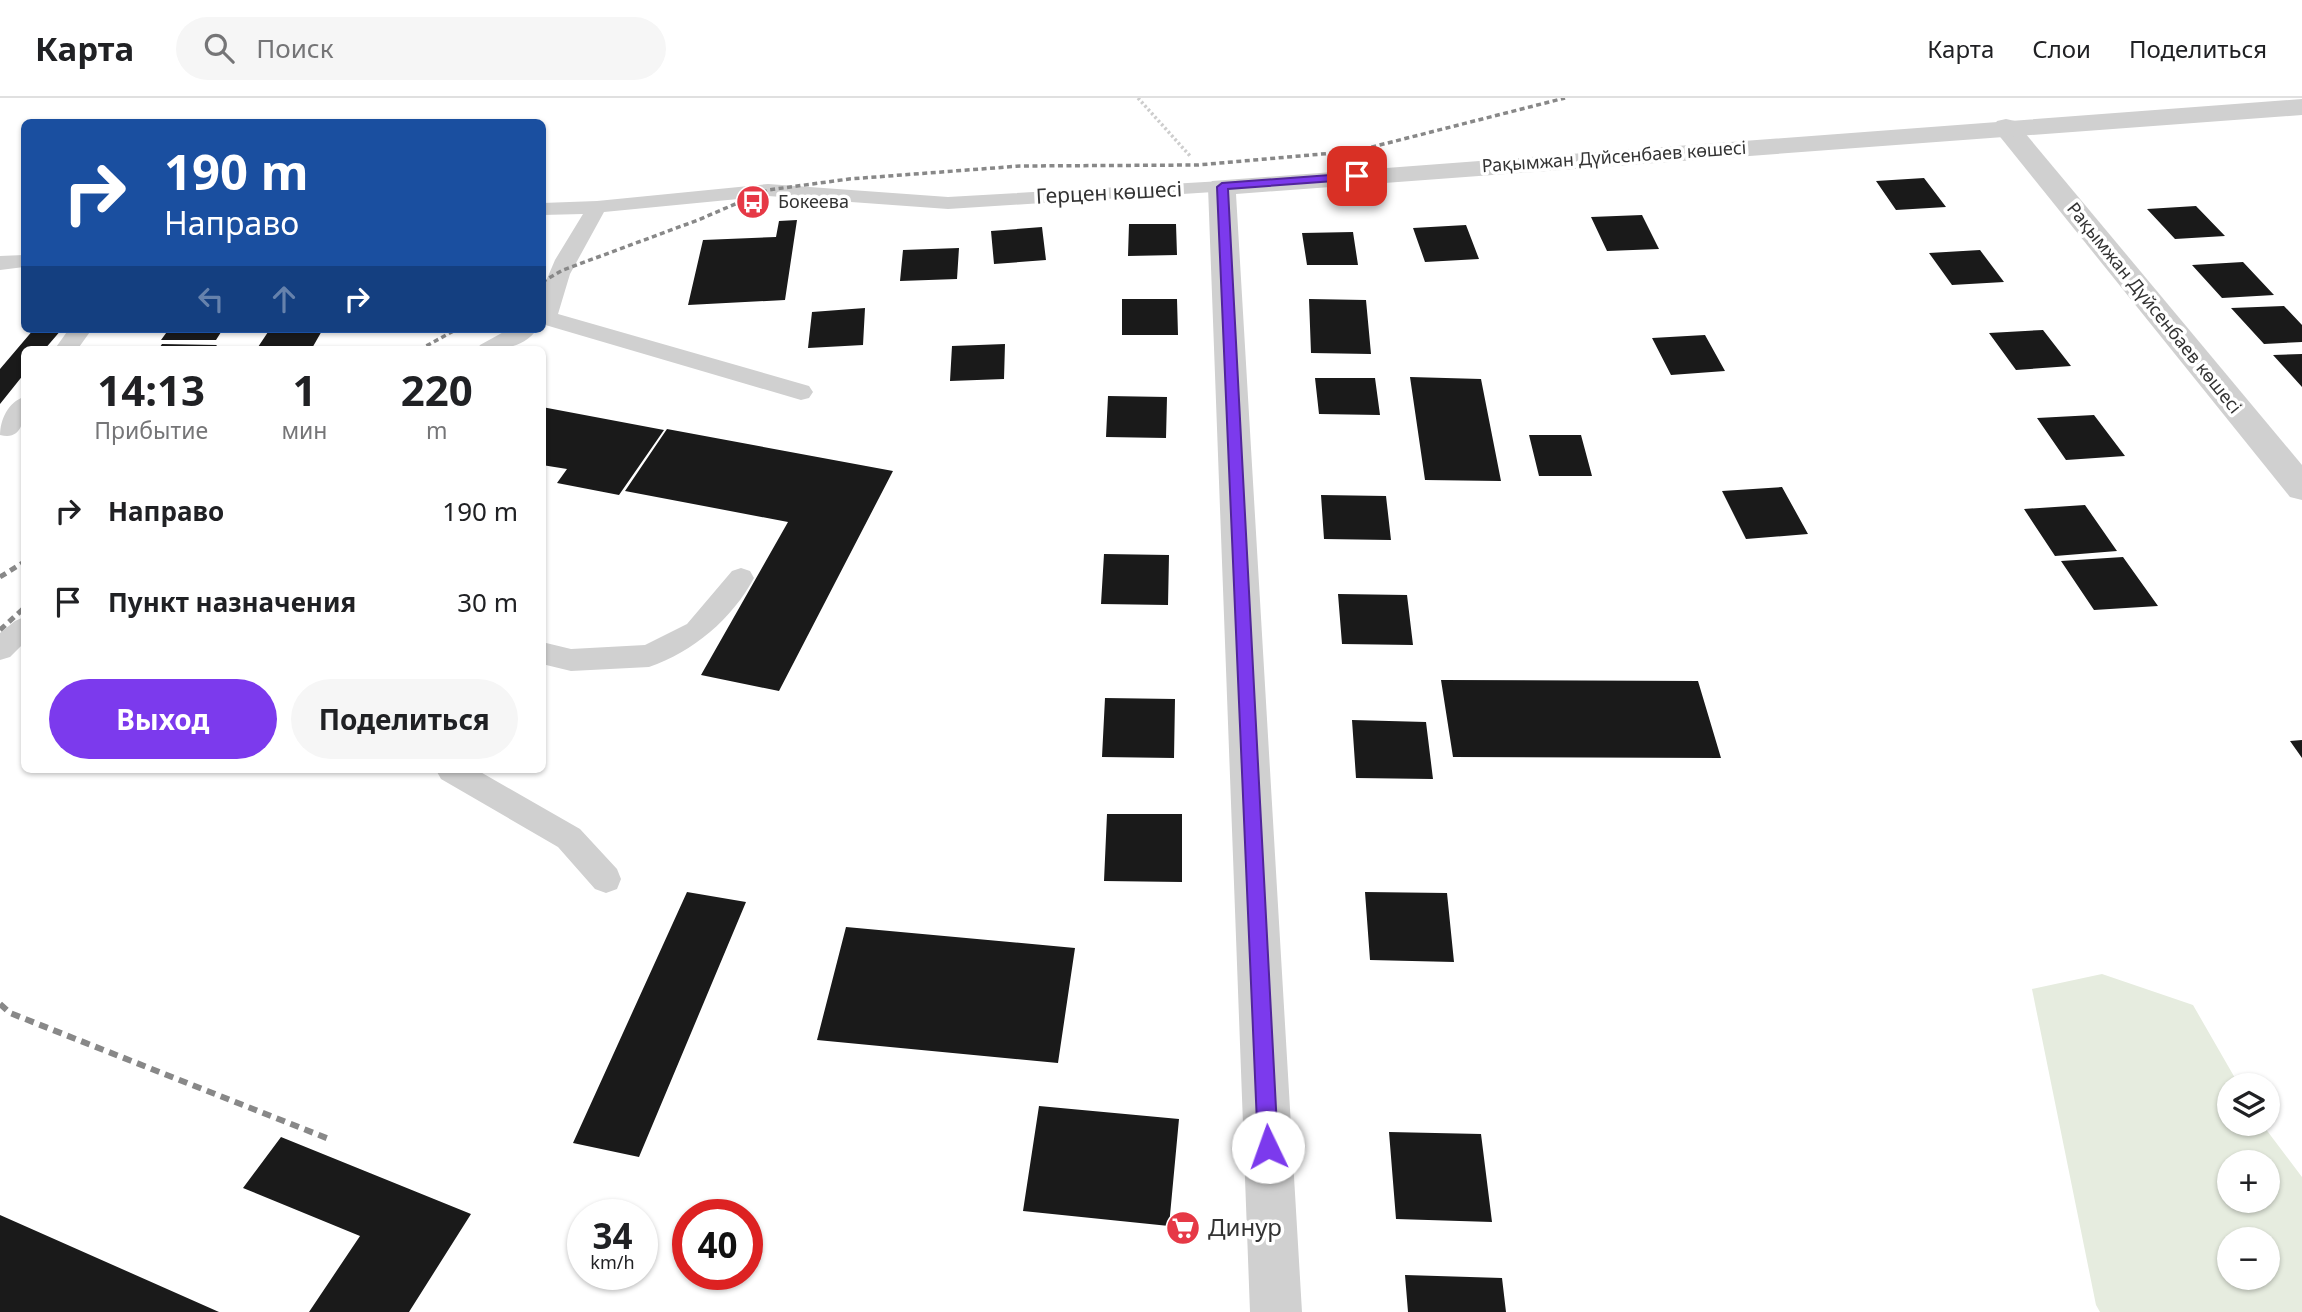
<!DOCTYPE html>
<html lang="ru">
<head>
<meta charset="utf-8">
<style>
  :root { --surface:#fff; --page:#f6f6f6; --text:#202124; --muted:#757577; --line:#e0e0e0; --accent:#7c3aed }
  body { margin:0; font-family:"Noto Sans",sans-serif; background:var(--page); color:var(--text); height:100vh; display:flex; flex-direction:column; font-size:26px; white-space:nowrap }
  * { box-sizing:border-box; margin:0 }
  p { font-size:23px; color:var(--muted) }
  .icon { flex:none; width:38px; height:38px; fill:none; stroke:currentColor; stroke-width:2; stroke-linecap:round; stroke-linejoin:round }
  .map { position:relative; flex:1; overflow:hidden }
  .drawer { position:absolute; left:21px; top:248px; width:525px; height:427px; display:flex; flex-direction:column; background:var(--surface); border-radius:10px; box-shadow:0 2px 5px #0004 }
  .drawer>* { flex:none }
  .top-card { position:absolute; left:21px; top:21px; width:525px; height:214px; border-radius:10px; box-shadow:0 2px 5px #0004; background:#1a4fa0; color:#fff; overflow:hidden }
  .fabs { position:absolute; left:2217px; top:975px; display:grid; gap:14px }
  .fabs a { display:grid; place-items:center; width:63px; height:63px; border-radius:50%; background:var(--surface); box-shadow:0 2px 5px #0004; font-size:35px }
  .speed { position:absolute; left:567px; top:1101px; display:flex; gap:14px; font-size:35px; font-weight:700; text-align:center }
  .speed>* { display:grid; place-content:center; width:91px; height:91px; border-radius:50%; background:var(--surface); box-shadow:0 2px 5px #0004; line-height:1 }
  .speed small { font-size:18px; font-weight:400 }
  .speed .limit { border:10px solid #d22; background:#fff; color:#111 }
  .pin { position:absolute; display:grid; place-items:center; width:60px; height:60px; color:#fff; margin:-30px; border-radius:14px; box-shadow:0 4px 10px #0006 }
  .me { position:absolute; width:77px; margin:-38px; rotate:357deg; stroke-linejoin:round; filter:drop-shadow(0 0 5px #0008) }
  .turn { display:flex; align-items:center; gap:24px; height:147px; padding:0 28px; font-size:32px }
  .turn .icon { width:91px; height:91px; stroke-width:2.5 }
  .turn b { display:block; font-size:49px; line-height:60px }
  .lanes { display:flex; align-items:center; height:66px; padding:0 28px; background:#0003; justify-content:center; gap:35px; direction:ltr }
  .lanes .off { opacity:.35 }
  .eta { display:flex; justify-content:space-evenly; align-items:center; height:119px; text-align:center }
  .eta b { font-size:42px; font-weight:700; line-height:49px }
  .button { display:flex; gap:14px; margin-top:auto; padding:14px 28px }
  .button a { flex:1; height:80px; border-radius:42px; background:var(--accent); color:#fff; font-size:28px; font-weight:700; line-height:80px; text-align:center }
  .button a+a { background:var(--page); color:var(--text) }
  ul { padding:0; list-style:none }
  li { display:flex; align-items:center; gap:21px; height:91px; padding:0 28px }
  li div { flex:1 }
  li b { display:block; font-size:26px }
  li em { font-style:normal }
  header { display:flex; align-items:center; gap:42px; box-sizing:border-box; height:98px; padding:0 35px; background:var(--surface); border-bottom:2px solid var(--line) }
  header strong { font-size:33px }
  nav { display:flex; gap:38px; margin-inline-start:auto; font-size:24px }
  .search { width:490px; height:63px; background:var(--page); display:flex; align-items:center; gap:18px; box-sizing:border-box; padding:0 24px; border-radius:38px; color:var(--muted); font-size:26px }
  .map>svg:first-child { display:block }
  .green { fill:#e6ecdf; fill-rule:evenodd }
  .building { fill:#1a1a1a }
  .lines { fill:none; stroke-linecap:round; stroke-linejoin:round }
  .path { stroke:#cdcdcd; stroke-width:3.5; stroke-dasharray:2.5 2.5; stroke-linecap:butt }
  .service { fill:#d0d0d0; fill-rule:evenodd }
  .minor { fill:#d0d0d0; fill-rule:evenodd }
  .tertiary { fill:#d0d0d0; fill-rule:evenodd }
  .rail-far2 { stroke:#888; stroke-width:3.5; stroke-dasharray:5 3.5; stroke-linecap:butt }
  .rail-far1 { stroke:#888; stroke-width:5; stroke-dasharray:7 5; stroke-linecap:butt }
  .rail { stroke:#888; stroke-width:6; stroke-dasharray:9 6; stroke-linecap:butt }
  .route { fill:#7c3aed; stroke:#51269a; stroke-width:2 }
  .labels { text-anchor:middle; stroke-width:7; stroke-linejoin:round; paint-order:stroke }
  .far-street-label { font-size:18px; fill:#333; stroke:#fff }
  .far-poi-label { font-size:18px; fill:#333; stroke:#fff; text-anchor:start }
  .street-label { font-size:21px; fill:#333; stroke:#fff }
  .near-poi-label { font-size:24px; fill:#333; stroke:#fff; text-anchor:start }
</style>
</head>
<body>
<header>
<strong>Карта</strong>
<div class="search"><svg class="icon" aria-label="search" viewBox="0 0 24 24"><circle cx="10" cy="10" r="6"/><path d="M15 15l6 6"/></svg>Поиск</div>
<nav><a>Карта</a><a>Слои</a><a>Поделиться</a></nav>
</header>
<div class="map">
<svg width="2302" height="1214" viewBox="0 0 2302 1214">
  <rect width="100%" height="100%" fill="#fff"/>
  <path class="green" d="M2102 876 2193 907 2239 987H2230V1026H2262L2302 1079V1214H2100L2096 1207 2032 891ZM2230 1064H2268V1102H2230ZM2230 1141H2268V1180H2230Z"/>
  <path class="building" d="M1924 80 1946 109 1896 112 1876 83Z
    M2196 108 2225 138 2175 141 2147 111Z
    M1642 117 1659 151 1607 153 1591 119Z
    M797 122 785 202 688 207 703 142 776 139 779 123Z
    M1129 126H1176L1177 157 1128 158Z
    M1466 127 1479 161 1425 164 1413 130Z
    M1042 129 1046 162 994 166 991 133Z
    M1353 134 1358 167H1307L1302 135Z
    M959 150 957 181 900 183 903 152Z
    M1980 152 2004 184 1952 187 1929 155Z
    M2243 164 2274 197 2222 200 2192 167Z
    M1122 201H1177L1178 237H1122Z
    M1309 201 1366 202 1371 256 1311 255Z
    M2284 208 2302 227V244L2264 246 2231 210Z
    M865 210 863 247 808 250 812 214Z
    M34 231H62L44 252H24V276L0 306V271Z
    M169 231H223L216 242H161Z
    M270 231H323L311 252H256Z
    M2043 232 2071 268 2016 272 1989 235Z
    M1705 237 1725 273 1671 277 1652 240Z
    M162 246 217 247 213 252H158Z
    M1005 246 1004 281 950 283 952 248Z
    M2302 256V289L2273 257Z
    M1410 279 1481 281 1501 383 1425 382Z
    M1315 280H1375L1380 317 1319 316Z
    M1108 298 1167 299 1166 340 1106 339Z
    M542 309 664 332 619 397 557 385 567 371 542 367Z
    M2094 317 2125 358 2066 362 2037 320Z
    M667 331 893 373 779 593 701 577 788 424 625 393Z
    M1529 337H1581L1592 378H1539Z
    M1782 389 1808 436 1746 441 1722 393Z
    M1321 397 1386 398 1391 442 1324 441Z
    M2085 407 2117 453 2055 458 2024 411Z
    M1104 456 1169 457 1168 507 1101 506Z
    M2123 459 2158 508 2094 512 2061 463Z
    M1338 496 1407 497 1413 547 1342 546Z
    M1441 582 1698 583 1721 660 1453 659Z
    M1105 600 1175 601 1174 660 1102 659Z
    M1352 622 1426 624 1433 681 1356 680Z
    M2302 642V660L2290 643Z
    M1107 716H1182V784L1104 783Z
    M687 794 746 804 639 1059 573 1045Z
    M1365 794 1447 795 1454 864 1370 862Z
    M846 829 1075 850 1058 965 817 942Z
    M1039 1008 1179 1021 1169 1128 1023 1113Z
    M1389 1034 1481 1036 1492 1124 1396 1121Z
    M281 1039 471 1116 409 1214H309L360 1138 243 1090Z
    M0 1117 219 1214H0Z
    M1405 1177 1502 1180 1506 1214H1408Z"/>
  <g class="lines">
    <path class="path" d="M1138 0 1191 59"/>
    <path class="service" d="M1222 83 1229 85 1232 89 1229 93 948 111 768 98 604 114 570 176 558 216 809 288 813 294 809 300 801 302 542 226 543 190 555 162 583 116 542 117V105L597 103 768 86 948 99Z
      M24 157V169L0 172V158Z
      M69 231H92L77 252H54Z
      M509 231H537C524 251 498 252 477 252L480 247Z
      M24 299C25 315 25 344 0 337 0 322 8 304 24 299Z
      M741 470 750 473 754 480C732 521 693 554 649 569L571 573 542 566V544L571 551 645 547 687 526 732 473Z
      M24 519V545L10 559 0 562V535L15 523Z
      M436 672H477L580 731 617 771 621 781 617 791 606 795 595 791 558 749 441 681Z"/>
    <path class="minor" d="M2006 21 2015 23 2302 367V402L2290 399 1997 35 1993 29 1997 23Z"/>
    <path class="tertiary" d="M2302 1V17L1236 96 1302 1214H1250L1208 89 1212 83Z"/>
    <path class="rail-far2" d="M542 184 563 172 698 122 768 92 849 81 1020 68 1198 67 1356 53 1565 0
      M419 252 457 231"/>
    <path class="rail-far1" d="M0 479 24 464
      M0 532 24 510"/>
    <path class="rail" d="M0 906 10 915 329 1041"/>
  </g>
  <path class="route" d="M1357 75 1363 78 1361 81 1228 91 1278 1049 1275 1056 1268 1059 1261 1056 1258 1049 1217 89 1222 85Z"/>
  <defs>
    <g id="bus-disc" transform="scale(1.75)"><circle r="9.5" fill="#e63946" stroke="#fff"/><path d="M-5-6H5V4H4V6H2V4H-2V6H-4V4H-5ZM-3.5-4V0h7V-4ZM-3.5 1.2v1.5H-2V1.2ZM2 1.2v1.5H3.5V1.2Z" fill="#fff"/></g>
    <g id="supermarket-disc" transform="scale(1.75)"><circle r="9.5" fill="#e63946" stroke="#fff"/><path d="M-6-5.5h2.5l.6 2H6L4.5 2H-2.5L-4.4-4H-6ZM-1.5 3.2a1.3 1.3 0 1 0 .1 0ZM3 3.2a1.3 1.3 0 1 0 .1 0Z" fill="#fff"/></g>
  </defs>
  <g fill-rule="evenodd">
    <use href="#bus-disc" x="753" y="104"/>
    <use href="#supermarket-disc" x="1183" y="1130"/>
  </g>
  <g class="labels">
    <g class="far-street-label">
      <text transform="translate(1614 59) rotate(-4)" y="6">Рақымжан Дүйсенбаев көшесі</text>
      <text transform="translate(2154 210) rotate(51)" y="6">Рақымжан Дүйсенбаев көшесі</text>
    </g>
    <g class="far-poi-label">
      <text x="778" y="110">Бокеева</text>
    </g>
    <g class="street-label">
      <text transform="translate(1109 95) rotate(-3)" y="7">Герцен көшесі</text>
    </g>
    <g class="near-poi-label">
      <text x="1208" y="1138">Динур</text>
    </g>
  </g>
</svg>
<div class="fabs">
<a><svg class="icon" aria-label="layers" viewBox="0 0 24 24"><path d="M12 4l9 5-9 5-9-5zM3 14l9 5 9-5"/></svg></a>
<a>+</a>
<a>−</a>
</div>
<div class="speed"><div>34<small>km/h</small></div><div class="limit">40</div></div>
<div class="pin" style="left:1357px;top:78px;background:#d93025"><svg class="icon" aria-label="arrive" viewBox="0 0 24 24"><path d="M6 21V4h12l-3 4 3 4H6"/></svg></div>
<svg class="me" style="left:1268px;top:1049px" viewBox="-20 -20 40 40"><circle r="19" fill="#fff"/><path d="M0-13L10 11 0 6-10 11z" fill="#7c3aed"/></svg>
<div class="top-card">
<div class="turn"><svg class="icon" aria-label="right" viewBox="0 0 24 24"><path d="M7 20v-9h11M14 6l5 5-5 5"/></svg><div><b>190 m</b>Направо</div></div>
<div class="lanes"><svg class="icon off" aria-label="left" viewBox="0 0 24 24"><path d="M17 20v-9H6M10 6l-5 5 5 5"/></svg><svg class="icon off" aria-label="ahead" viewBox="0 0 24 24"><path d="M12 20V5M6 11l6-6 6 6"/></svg><svg class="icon" aria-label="right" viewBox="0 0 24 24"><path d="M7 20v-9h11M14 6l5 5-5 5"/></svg></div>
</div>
<section class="drawer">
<div class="eta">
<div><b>14:13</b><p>Прибытие</p></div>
<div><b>1</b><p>мин</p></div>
<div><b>220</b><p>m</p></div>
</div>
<ul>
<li><svg class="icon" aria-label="right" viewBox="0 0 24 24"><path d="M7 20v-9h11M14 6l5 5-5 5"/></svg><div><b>Направо</b></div><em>190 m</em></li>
<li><svg class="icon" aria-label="arrive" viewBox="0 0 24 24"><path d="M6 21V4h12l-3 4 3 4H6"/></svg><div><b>Пункт назначения</b></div><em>30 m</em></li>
</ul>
<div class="button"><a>Выход</a><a>Поделиться</a></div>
</section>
</div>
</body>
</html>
